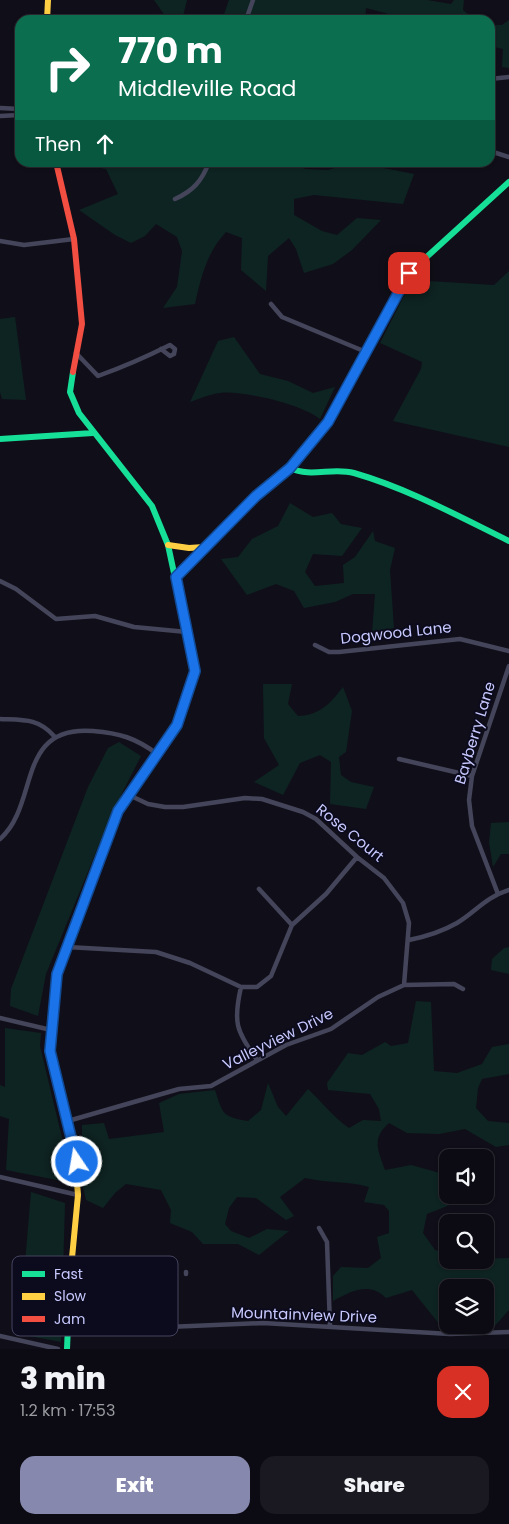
<!DOCTYPE html>
<html lang="en">
<head>
<meta charset="utf-8">
<style>
  :root { --surface:#0c0b13; --page:#1a1921; --text:#f1f3f6; --muted:#9a9ba0; --line:#2c2b33; --accent:#8788ae }
  body { margin:0; font-family:Poppins,sans-serif; background:var(--page); color:var(--text); height:100vh; display:flex; flex-direction:column; font-size:19px; white-space:nowrap }
  * { box-sizing:border-box; margin:0 }
  p { font-size:16px; color:var(--muted) }
  .icon { flex:none; width:28px; height:28px; fill:none; stroke:currentColor; stroke-width:2; stroke-linecap:round; stroke-linejoin:round }
  .map { position:relative; height:1349px; overflow:hidden }
  .side { display:flex; flex-direction:column; background:var(--surface); flex:1 }
  .side>* { flex:none }
  .guide { position:absolute; left:15px; top:15px; width:480px; height:152px; border-radius:15px; box-shadow:0 1px 4px #0004,0 0 0 1px var(--line); background:#0b6e4f; color:#fff; overflow:hidden }
  .controls { position:absolute; left:439px; top:1149px; display:grid; gap:10px }
  .controls a { display:grid; place-items:center; width:55px; height:55px; border-radius:10px; background:var(--surface); box-shadow:0 1px 4px #0004,0 0 0 1px var(--line); font-size:25px }
  .pin { position:absolute; display:grid; place-items:center; width:42px; height:42px; color:#fff; margin:-21px; border-radius:10px; box-shadow:0 2px 8px #0006 }
  .me { position:absolute; width:55px; margin:-28px; rotate:348deg; stroke-linejoin:round; filter:drop-shadow(0 0 4px #0008) }
  .turn { display:flex; align-items:center; gap:18px; height:105px; padding:0 20px; font-size:22px }
  .turn .icon { width:65px; height:65px; stroke-width:2.5 }
  .turn b { display:block; font-size:35px; line-height:42px }
  .then { display:flex; align-items:center; height:48px; padding:0 20px; background:#0003; gap:10px; font-size:19px }
  .round { display:grid; place-items:center; flex:none; width:52px; height:52px; border-radius:15px; background:var(--page) }
  .head { display:flex; align-items:center; justify-content:space-between; height:85px; padding:0 20px }
  h1 { font-size:30px; font-weight:800; line-height:38px }
  .button { display:flex; gap:10px; margin-top:auto; padding:10px 20px }
  .button a { flex:1; height:58px; border-radius:15px; background:var(--accent); color:#fff; font-size:20px; font-weight:800; line-height:58px; text-align:center }
  .button a+a { background:var(--page); color:var(--text) }
  .map>svg:first-child { display:block }
  .green { fill:#0e2422; fill-rule:evenodd }
  .lines { fill:none; stroke-linecap:round; stroke-linejoin:round }
  .street { stroke:#44455a; stroke-width:4.5 }
  .fast { stroke:#16e098; stroke-width:6 }
  .slow { stroke:#ffcf43; stroke-width:6 }
  .jam { stroke:#f24e42; stroke-width:6 }
  .route-casing { stroke:#114b97; stroke-width:12 }
  .route { stroke:#1a73e8; stroke-width:9 }
  .labels { text-anchor:middle; stroke-width:4; stroke-linejoin:round; paint-order:stroke }
  .street-label { font-size:15px; fill:#c7c9ff; stroke:#0c0b1d }
  .key { fill:#0c0b1d; stroke:#444461; stroke-width:1 }
  .key-label { font-size:14px; fill:#c7c9ff }
</style>
</head>
<body>
<div class="map">
<svg width="509" height="1349" viewBox="0 0 509 1349">
  <rect width="100%" height="100%" fill="#100f19"/>
  <path class="green" d="M154 0H187L182 20H168Z
    M229 0H427L451 4 454 0H464L463 10 475 20H412L366 8 365 20H222Z
    M509 20V68L502 67 503 49 490 46V25H502Z
    M292 162 305 169 328 170 353 162 414 174 403 204 314 195 294 199V215L322 231 337 235 357 218 381 220 352 250 333 264 304 273 296 249 289 238 268 256 266 291 241 270 242 238 226 232C207 252 201 277 195 304L163 308 177 287 182 251 177 237 156 224 145 236 131 243 115 235 79 210 118 194 106 169 70 163Z
    M509 271V447L393 421 421 369 422 362 380 343 412 280 494 285Z
    M15 317 26 400 2 399 0 392V319Z
    M234 337 260 374 288 381 313 393 335 387 320 419C303 405 243 390 220 393 210 394 199 399 190 402L218 341Z
    M290 503 313 517 332 513 341 524 362 528 342 556 313 554 305 572 315 586 344 583 343 565 355 557 373 531 375 541 395 548 390 570 394 628 372 633 375 594H353L335 602 304 608 294 591 276 584 247 595 221 559 238 557 252 539 278 526Z
    M263 684H292L288 704 298 716C320 715 330 704 343 687L352 711 346 752 339 757 341 775 351 782 374 787 366 809 330 804 331 762 320 755 300 763 283 795 254 782 279 765 264 738Z
    M119 742 141 756 112 813 46 974 38 1016 10 1006 11 989 88 787 108 748Z
    M509 822V854H501L493 867 489 842 491 823Z
    M509 947V974L491 970 492 959 504 948Z
    M416 1001 431 1002 434 1071 457 1073 482 1064 492 1047 509 1044V1074L482 1079 478 1088 476 1108 488 1121 509 1123V1145L496 1147 465 1129 439 1134 407 1133 389 1123C371 1139 378 1150 385 1170L411 1165 447 1175 448 1195H461L460 1201 427 1214 423 1233 435 1250 447 1253 448 1260 509 1258V1310L493 1328 440 1325 412 1290 386 1298C369 1281 350 1292 333 1301V1276L341 1267 368 1268 381 1258 377 1237 389 1233V1211L384 1205 364 1202 369 1187C348 1181 327 1183 305 1178L280 1197 294 1216 286 1220 256 1198 237 1197 229 1208 225 1224 231 1231 249 1238 267 1229 289 1231 259 1255 238 1244H203L192 1232 170 1223 171 1210 161 1190 126 1184 115 1193 103 1208 86 1200 82 1183V1125L104 1123 109 1139 164 1132 159 1103 179 1094 215 1090C223 1114 222 1117 248 1121L261 1110 268 1083 278 1107 286 1116 308 1089C322 1102 333 1117 349 1128L363 1120 381 1121 379 1109 370 1094 328 1090 327 1083 348 1053 362 1055 385 1042 391 1046 408 1043ZM448 1288H485V1325H448Z
    M5 1028 41 1033 40 1046 62 1138V1181L6 1170 9 1119 0 1116V1085L5 1087Z
    M31 1192 65 1203 61 1342 19 1334Z"/>
  <g class="lines">
    <path class="street" d="M246 20 253 0
      M490 79 509 77
      M0 108 20 109
      M0 116 20 115
      M490 151 509 157
      M175 199C193 191 202 181 209 162
      M0 241 24 245 74 239
      M271 304 282 317 366 352
      M76 353 98 376C123 367 146 357 170 345L175 349 174 354 170 356 161 349
      M0 581 16 589 56 619 95 616 134 627 187 632
      M315 645 329 652H339L460 639 509 651
      M0 719C23 720 38 718 54 736
      M399 759 472 776
      M129 795 148 804 165 807H183L245 798 262 799 303 812 316 819 357 857 384 878 403 903 409 923 404 985
      M0 839C40 804 15 725 93 731 119 733 136 738 157 754
      M259 889 292 925
      M498 894 472 826 469 800 472 776 509 666
      M409 940C424 937 443 931 457 923 477 911 484 898 509 890
      M67 947 156 952 190 963 241 987H257L271 976 292 925 326 894 357 857
      M241 987C233 1022 236 1031 257 1060
      M0 1018 51 1030
      M68 1121 179 1089 211 1086 286 1045 331 1029 378 997 404 985 454 984 463 989
      M0 1177 78 1195
      M319 1228 327 1242 330 1326
      M186 1272V1274
      M69 1318 122 1328H144L263 1323 450 1334 509 1332
      M0 1336 58 1349"/>
    <path class="fast" d="M73 372 70 392 79 413 152 506 168 545 195 671 177 725 142 776
      M0 439 93 433
      M290 468 328 422 409 273 509 182
      M176 577 256 496 290 468C311 478 332 467 354 473 409 489 458 516 509 541
      M67 1349 70 1279"/>
    <path class="slow" d="M47 20 48 0
      M168 545 189 548 204 547
      M65 952 57 974 51 1051 74 1148 78 1195 70 1279"/>
    <path class="jam" d="M56 162 74 239 82 324 73 372
      M65 952 118 811 142 776"/>
  </g>
  <g class="lines">
    <g class="route-casing">
      <path id="route" d="M77 1162 50 1051 57 974 118 811 177 725 195 671 176 577 256 496 290 468 328 422 409 273"/>
    </g>
    <use href="#route" class="route"/>
  </g>
  <g class="labels">
    <g class="street-label">
      <text transform="translate(396 633) rotate(-6)" y="5">Dogwood Lane</text>
      <text transform="translate(475 733) rotate(-73)" y="5">Bayberry Lane</text>
      <text transform="translate(350 833) rotate(39)" y="5">Rose Court</text>
      <text transform="translate(278 1039) rotate(-26)" y="5">Valleyview Drive</text>
      <text transform="translate(304 1315) rotate(2)" y="5">Mountainview Drive</text>
    </g>
  </g>
  <rect x="12" y="1256" width="166" height="80" rx="8" class="key"/>
  <rect x="22" y="1271" width="23" height="6" fill="#16e098"/>
  <rect x="22" y="1293" width="23" height="7" fill="#ffcf43"/>
  <rect x="22" y="1316" width="23" height="6" fill="#f24e42"/>
  <g class="key-label">
    <text x="54" y="1279">Fast</text>
    <text x="54" y="1301">Slow</text>
    <text x="54" y="1324">Jam</text>
  </g>
</svg>
<div class="controls">
<a><svg class="icon" aria-label="sound" viewBox="0 0 24 24"><path d="M4 9h4l5-4v14l-5-4H4zM17 9q2 3 0 6"/></svg></a>
<a><svg class="icon" aria-label="search" viewBox="0 0 24 24"><circle cx="10" cy="10" r="6"/><path d="M15 15l6 6"/></svg></a>
<a><svg class="icon" aria-label="layers" viewBox="0 0 24 24"><path d="M12 4l9 5-9 5-9-5zM3 14l9 5 9-5"/></svg></a>
</div>
<div class="pin" style="left:409px;top:273px;background:#d93025"><svg class="icon" aria-label="arrive" viewBox="0 0 24 24"><path d="M6 21V4h12l-3 4 3 4H6"/></svg></div>
<svg class="me" style="left:77px;top:1162px" viewBox="-20 -20 40 40"><circle r="17" fill="#1a73e8" stroke="#fff" stroke-width="3"/><path d="M0-11L8 9 0 5-8 9z" fill="#fff"/></svg>
<div class="guide">
<div class="turn"><svg class="icon" aria-label="right" viewBox="0 0 24 24"><path d="M7 20v-9h11M14 6l5 5-5 5"/></svg><div><b>770 m</b>Middleville Road</div></div>
<div class="then">Then<svg class="icon" aria-label="ahead" viewBox="0 0 24 24"><path d="M12 20V5M6 11l6-6 6 6"/></svg></div>
</div>
</div>
<section class="side">
<div class="head"><div><h1>3 min</h1><p>1.2 km · 17:53</p></div><a class="round" style="background:#d93025;color:#fff"><svg class="icon" aria-label="close" viewBox="0 0 24 24"><path d="M6 6l12 12M18 6L6 18"/></svg></a></div>
<div class="button"><a>Exit</a><a>Share</a></div>
</section>
</body>
</html>
